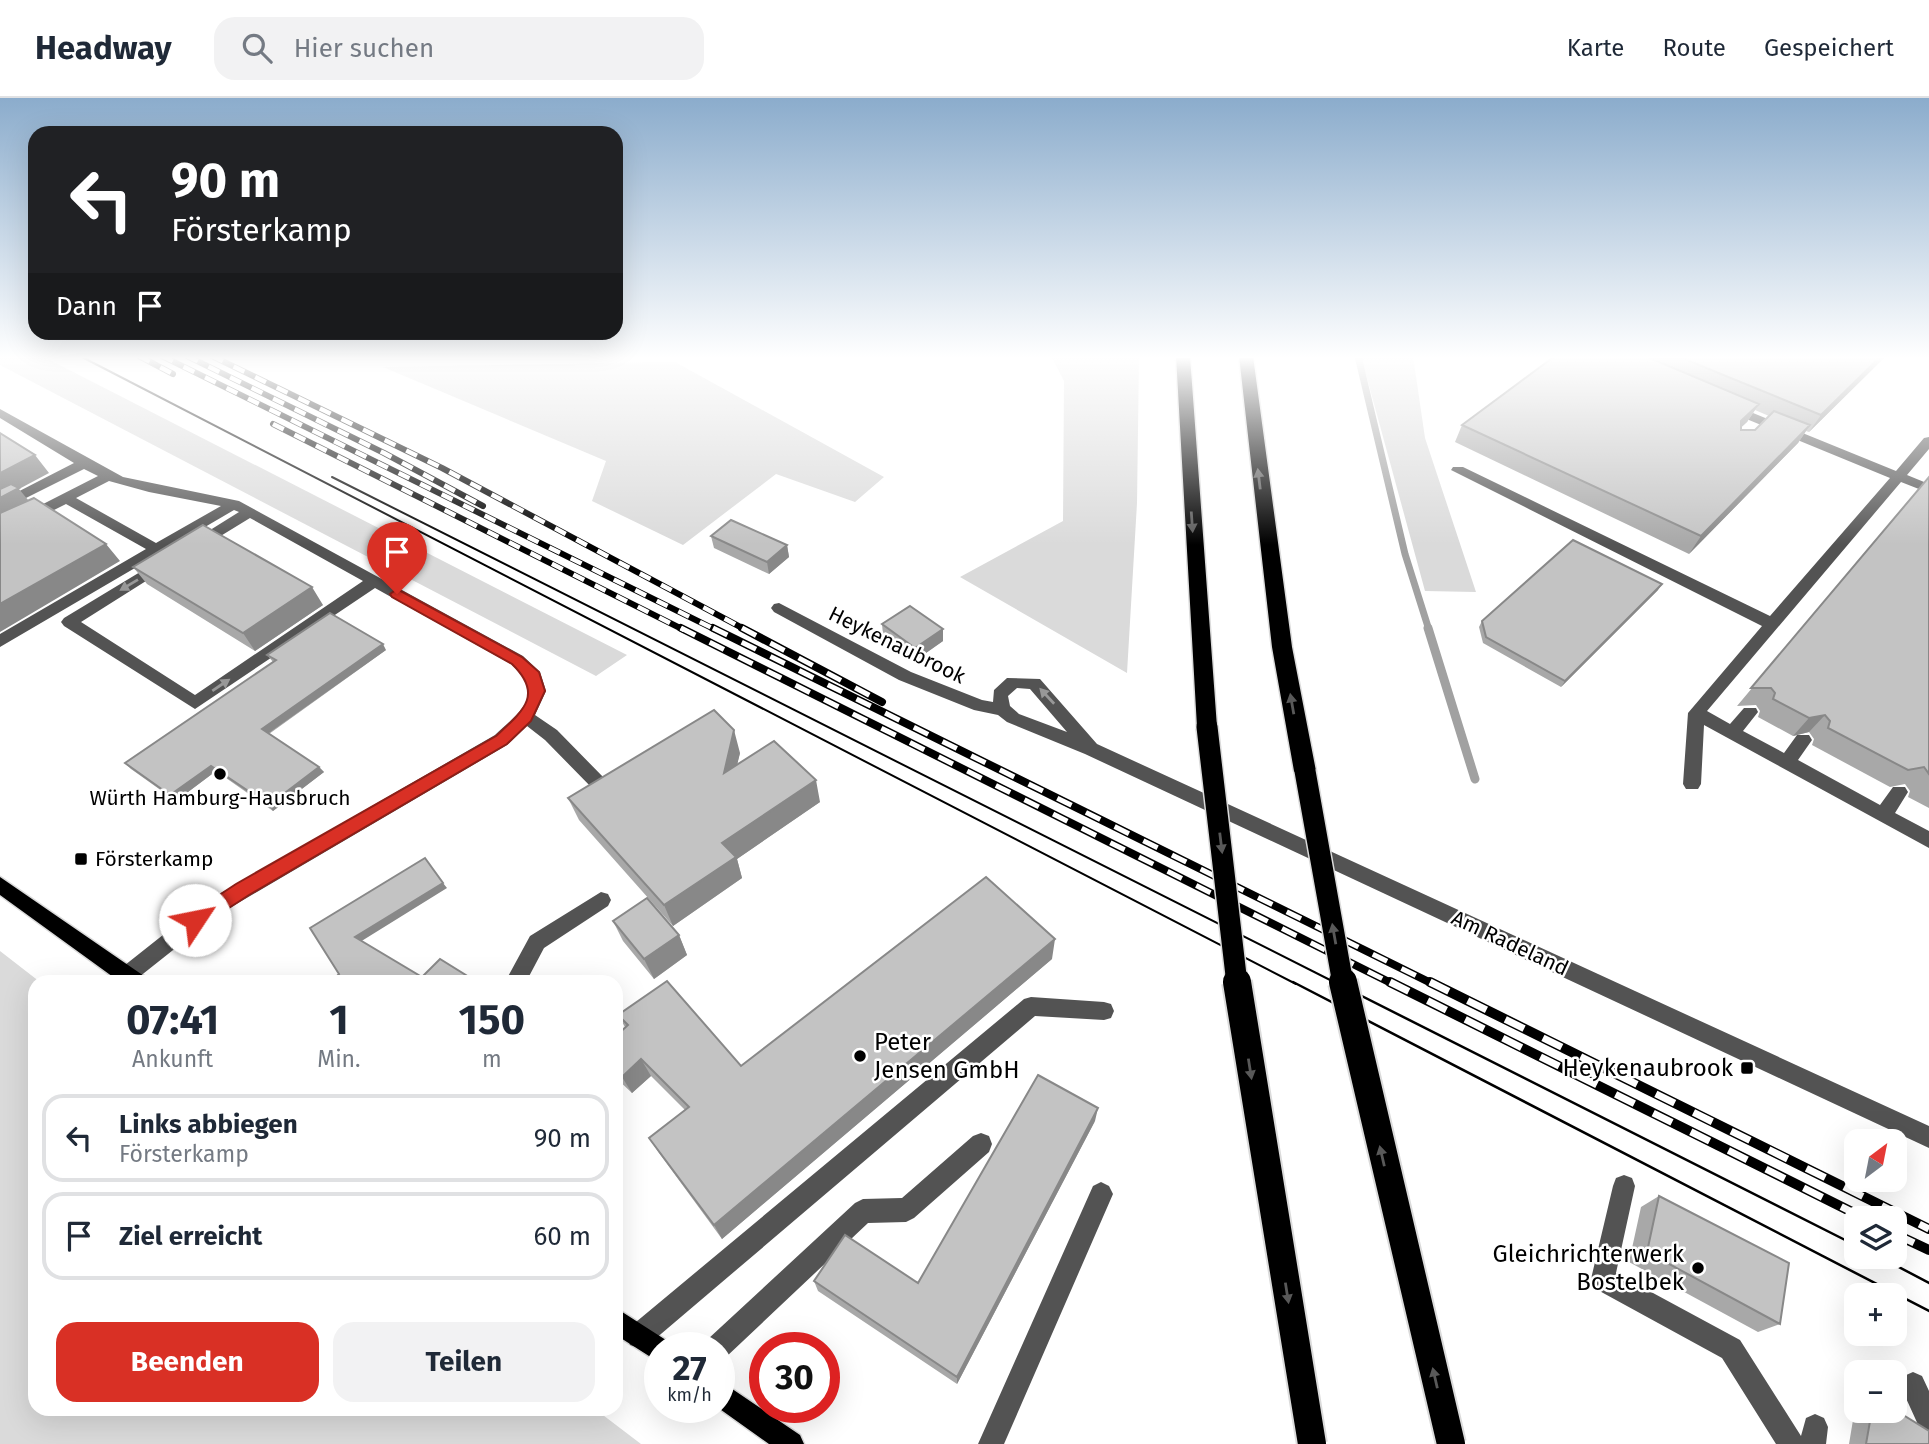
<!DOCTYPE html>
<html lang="de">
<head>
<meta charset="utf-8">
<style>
  :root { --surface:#fff; --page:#f2f2f3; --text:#1f2937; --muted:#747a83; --line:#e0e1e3; --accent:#d93025 }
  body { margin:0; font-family:"Fira Sans",sans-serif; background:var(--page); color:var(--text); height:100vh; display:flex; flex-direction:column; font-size:26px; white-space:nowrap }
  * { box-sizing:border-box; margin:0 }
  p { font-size:23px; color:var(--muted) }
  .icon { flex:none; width:38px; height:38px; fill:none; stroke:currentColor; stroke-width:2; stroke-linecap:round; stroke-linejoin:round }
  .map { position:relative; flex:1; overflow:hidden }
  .sheet { position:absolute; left:28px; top:877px; width:595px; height:441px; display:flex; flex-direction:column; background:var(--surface); border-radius:21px; box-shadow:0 7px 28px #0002 }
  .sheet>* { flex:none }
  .top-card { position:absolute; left:28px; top:28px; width:595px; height:214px; border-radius:21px; box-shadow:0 7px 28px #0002; background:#202124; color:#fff; overflow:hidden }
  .needle { width:46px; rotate:32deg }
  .fabs { position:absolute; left:1844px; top:1031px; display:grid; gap:14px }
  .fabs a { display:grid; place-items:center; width:63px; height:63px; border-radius:14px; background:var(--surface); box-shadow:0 7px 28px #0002; font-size:35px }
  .speed { position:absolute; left:644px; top:1234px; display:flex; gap:14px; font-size:35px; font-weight:700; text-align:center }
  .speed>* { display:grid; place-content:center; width:91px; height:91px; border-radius:50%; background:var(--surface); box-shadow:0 7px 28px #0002; line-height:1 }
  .speed small { font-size:18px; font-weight:400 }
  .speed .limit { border:10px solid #d22; background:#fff; color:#111 }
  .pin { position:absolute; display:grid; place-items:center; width:60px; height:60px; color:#fff; margin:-72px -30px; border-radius:50% 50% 50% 0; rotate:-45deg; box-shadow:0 0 7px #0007 }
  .pin .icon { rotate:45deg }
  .me { position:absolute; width:77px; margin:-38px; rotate:56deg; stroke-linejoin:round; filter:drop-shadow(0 0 5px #0008) }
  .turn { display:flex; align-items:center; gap:24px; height:147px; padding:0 28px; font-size:32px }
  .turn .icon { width:91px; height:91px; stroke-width:2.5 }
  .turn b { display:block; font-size:49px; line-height:60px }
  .then { display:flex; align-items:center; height:66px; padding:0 28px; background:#0003; gap:14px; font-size:26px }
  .eta { display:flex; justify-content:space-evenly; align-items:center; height:119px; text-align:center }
  .eta b { font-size:42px; font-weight:700; line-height:49px }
  .primary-button { display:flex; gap:14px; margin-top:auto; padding:14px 28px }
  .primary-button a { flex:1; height:80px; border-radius:21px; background:var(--accent); color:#fff; font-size:28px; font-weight:700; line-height:80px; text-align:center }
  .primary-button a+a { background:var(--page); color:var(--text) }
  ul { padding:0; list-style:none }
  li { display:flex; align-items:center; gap:21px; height:88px; margin:0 14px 10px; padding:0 14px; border:4px solid var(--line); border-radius:21px }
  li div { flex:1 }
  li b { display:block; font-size:26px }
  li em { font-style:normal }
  header { display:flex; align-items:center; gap:42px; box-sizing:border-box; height:98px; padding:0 35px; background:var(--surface); border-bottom:2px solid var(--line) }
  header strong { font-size:33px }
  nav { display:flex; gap:38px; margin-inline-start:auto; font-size:24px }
  .search { width:490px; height:63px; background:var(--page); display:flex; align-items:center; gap:18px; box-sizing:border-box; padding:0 24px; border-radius:21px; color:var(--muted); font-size:26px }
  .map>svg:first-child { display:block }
  .green { fill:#dadada }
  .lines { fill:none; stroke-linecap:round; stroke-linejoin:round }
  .stream-far1 { stroke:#a1a1a1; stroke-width:7 }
  .stream { stroke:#a1a1a1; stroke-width:9 }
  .major-casing { stroke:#dbdbdb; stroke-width:3 }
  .highway-casing { stroke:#dbdbdb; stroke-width:3 }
  .minor { fill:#535353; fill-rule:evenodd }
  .major { fill:#000; fill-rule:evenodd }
  .highway { fill:#000; fill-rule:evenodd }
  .tram-far1 { stroke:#000; stroke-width:2 }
  .tram { stroke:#000; stroke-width:2.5 }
  .rail-far2-casing { stroke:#000; stroke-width:6 }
  .rail-far1-casing { stroke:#000; stroke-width:8 }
  .rail-casing { stroke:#000; stroke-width:10 }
  .rail-far2 { stroke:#fff; stroke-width:4.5; stroke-dasharray:12; stroke-linecap:butt }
  .rail-far1 { stroke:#fff; stroke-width:5; stroke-dasharray:16; stroke-linecap:butt }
  .rail { stroke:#fff; stroke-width:7; stroke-dasharray:21; stroke-linecap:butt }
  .highway-bridge-far1-casing { stroke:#dbdbdb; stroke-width:24; stroke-linecap:butt }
  .highway-bridge-casing { stroke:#dbdbdb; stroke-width:32; stroke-linecap:butt }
  .highway-bridge-far1 { stroke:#000; stroke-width:21 }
  .highway-bridge { stroke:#000; stroke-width:28 }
  .wall { fill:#a8a8a8; fill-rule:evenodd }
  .shaded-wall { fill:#888 }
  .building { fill:#c3c3c3; stroke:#888; stroke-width:2 }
  .oneway { fill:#595959 }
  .oneway2 { fill:#989898 }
  .route { fill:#d93025; stroke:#8d1f18; stroke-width:2 }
  .poi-dot { fill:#000; stroke:#fff; stroke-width:2.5 }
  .labels { text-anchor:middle; stroke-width:5; stroke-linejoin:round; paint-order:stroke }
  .street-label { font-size:21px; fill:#000; stroke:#fff }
  .poi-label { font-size:21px; fill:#000; stroke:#fff }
  .near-poi-label { font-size:24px; fill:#000; stroke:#fff; text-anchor:end }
</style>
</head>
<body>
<header>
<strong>Headway</strong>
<div class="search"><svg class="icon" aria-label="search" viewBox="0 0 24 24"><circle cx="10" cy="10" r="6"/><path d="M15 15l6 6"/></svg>Hier suchen</div>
<nav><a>Karte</a><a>Route</a><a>Gespeichert</a></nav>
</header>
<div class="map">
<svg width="1929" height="1346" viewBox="0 0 1929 1346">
  <rect width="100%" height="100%" fill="#fff"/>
  <path class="green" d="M0 258H42L627 557 596 578 0 267Z
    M1051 258H1139L1137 405 1127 575 960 479 1063 423 1064 283Z
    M1361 258H1413L1425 340 1476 494 1425 493Z
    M675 264 884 379 855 404 776 376 683 447 592 403 606 363 383 269Z
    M0 853 40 884H35V1311H595L641 1346H0Z"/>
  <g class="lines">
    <path class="stream-far1" d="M1358 258 1405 456 1429 532"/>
    <path class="stream" d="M1428 530 1475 681"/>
    <g class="major-casing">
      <path id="major" d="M0 779 144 878 147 884H120L0 797Z
        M616 1210 669 1244 671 1250H660V1265L616 1237Z
        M719 1282 800 1337 804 1346H769L717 1309H719Z"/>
    </g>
    <g class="highway-casing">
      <path id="highway" d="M1176 258H1190L1217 629 1214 634H1200L1197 629Z
        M1239 258H1253L1292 549 1316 673 1312 679H1298L1294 673 1272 549Z"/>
    </g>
    <path class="minor" d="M1731 306 1896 373 1924 340 1929 339V351L1907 377 1929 386V395L1901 384 1707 613 1730 626 1744 610H1756L1758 614 1743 633 1784 655 1797 637H1809L1812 642 1798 662 1880 707 1893 689H1905L1908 694 1895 715 1929 733V750L1704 627 1701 686 1698 691H1686L1683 686 1688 615 1762 528 1451 372 1453 369H1463L1770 518 1890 380 1727 313 1725 310Z
      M0 311 123 379 239 403 523 558 540 574 546 593 535 617 557 632 606 682 609 687 606 692H594L545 642 527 628 507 647 216 818 134 883H120L117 877 120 871 202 806 495 637C522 612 545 598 511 566L375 490 195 611 64 528 61 524 64 520 155 465H165V471L81 524 195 597 363 483 250 420 201 450H191V444L239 414 234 412 0 549V536L146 451 66 406 0 439V428L98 378 84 371 0 413V403L74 365 0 320ZM109 383 149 394 221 408 156 445 76 400Z
      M779 505 911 574 982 602 993 604 994 592 1007 580 1040 581 1097 646 1929 1028V1050L1085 656 1007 624 998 617 974 612 899 582 774 514 771 510 774 506ZM1017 590 1030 591 1067 634 1019 616 1010 608 1008 598Z
      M601 794 608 796 611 802 608 808 544 850 526 884H505L530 838Z
      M1031 899 1104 904 1111 906 1114 913 1111 920 1104 922 1035 918 648 1247 639 1250 630 1247 627 1238 630 1229 1024 901Z
      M981 1035 989 1038 992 1046 989 1054 914 1120 906 1124 868 1125 726 1259 719 1262V1250H705L708 1241 855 1105 863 1101 902 1100 973 1038Z
      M1624 1077 1632 1080 1635 1088 1616 1175 1740 1242 1801 1338 1806 1320 1815 1316 1824 1320 1828 1329 1826 1346H1776L1722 1260 1594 1190 1591 1181 1613 1088 1616 1080Z
      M1101 1084 1109 1088 1113 1096 1004 1346H978L1093 1088Z
      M1913 1274 1922 1278 1929 1293V1335L1920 1331 1900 1287 1904 1278Z"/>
    <use href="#major" class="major"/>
    <use href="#highway" class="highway"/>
    <path class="tram-far1" d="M80 258 1296 886
      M332 379 1338 886"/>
    <path class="tram" d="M1293 884 1929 1213
      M1334 884 1857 1148
      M1878 1158 1929 1185"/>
    <g class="rail-far2-casing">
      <path id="rail-far2" d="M139 258 173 276
        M162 258 716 532
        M187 258 384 355 483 408
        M212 258 442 370 746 532
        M273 326 684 532"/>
    </g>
    <g class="rail-far1-casing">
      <path id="rail-far1" d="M681 530 1393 886
        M713 530 1433 886
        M742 530 882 604"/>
    </g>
    <g class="rail-casing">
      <path id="rail" d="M1390 884 1864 1120
        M1430 884 1929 1131
        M1895 1136 1929 1152"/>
    </g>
    <use href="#rail-far2" class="rail-far2"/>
    <use href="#rail-far1" class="rail-far1"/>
    <use href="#rail" class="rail"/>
    <g class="highway-bridge-far1-casing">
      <path id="highway-bridge-far1" d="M1207 629 1237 886
        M1305 673 1343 886"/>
    </g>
    <g class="highway-bridge-casing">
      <path id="highway-bridge" d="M1237 884 1312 1346
        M1343 884 1451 1346"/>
    </g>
    <use href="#highway-bridge-far1" class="highway-bridge-far1"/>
    <use href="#highway-bridge" class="highway-bridge"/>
  </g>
  <path class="wall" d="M1555 258H1886L1809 334 1806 333 1798 345 1689 456 1455 344 1462 327ZM1755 312 1769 318 1755 332H1741V329L1747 324Z
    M1929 379V710L1908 699 1910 693 1905 686 1890 689 1812 647 1814 641 1809 634 1793 638 1758 619 1760 613 1756 607 1737 608Z
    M711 438 787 447 789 459 769 476 714 450Z
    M133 469 323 507 255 553 147 486Z
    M1658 492 1561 589 1483 545 1479 529 1482 523Z
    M882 526 943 543 916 562 883 537Z
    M386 552 269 636 319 669 324 674 273 713 216 673 176 703 131 671 125 665 273 564 267 557Z
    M740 655 737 666 820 704 737 761 742 780 673 828 579 722 568 700Z
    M613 823 679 837 687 857 654 881 623 843Z
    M1052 861 722 1141 659 1055 649 1040 685 1012 651 978 632 995 616 980V938L625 929 618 917 741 968Z
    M1095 1023 957 1286 818 1193 814 1183 918 1185Z
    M1659 1098 1780 1226 1758 1234 1629 1164 1641 1109Z
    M1856 1304 1857 1312H1895L1929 1346H1849Z"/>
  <path class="shaded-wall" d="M1881 258H1886L1809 334 1821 317Z
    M1759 306 1747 324 1730 340 1741 323Z
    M1810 327 1798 345 1689 456 1701 438Z
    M35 357 49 375 19 391 33 408 0 425V375Z
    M106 446 120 463 0 534V506Z
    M787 447 789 459 769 476 767 464Z
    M1662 486 1658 492 1561 589 1565 583Z
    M312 489 323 507 255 553 243 535Z
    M943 531V543L916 562 915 550Z
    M383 546 386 552 266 637 262 631Z
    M1825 617 1809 634 1793 638 1809 620Z
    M734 632 740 655 730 697 724 675Z
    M211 668 216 673 176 703 170 697Z
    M319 669 324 674 273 713 269 707Z
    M816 682 820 704 737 761 742 780 673 828 664 807 722 745Z
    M443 785 447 790 360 844 355 839Z
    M679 837 687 857 654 881 644 861Z
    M1055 841 1052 861 722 1141 714 1127Z
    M641 961 651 978 632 995 622 979Z
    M1098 1010 1095 1023 957 1286V1279Z"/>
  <path class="building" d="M1555 258H1645L1759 306 1741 323V332H1755L1774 313 1810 327 1701 438 1462 327Z
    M1677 258H1881L1821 317Z
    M0 335 35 357 0 375Z
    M1929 379V676L1924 669 1908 672 1828 630 1830 623 1825 617 1809 620 1773 601 1775 595 1771 590H1751Z
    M11 386 19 390 0 400V391Z
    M34 400 106 446 0 506V415Z
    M731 422 787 447 767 464 711 438Z
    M203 427 312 489 243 535 133 469Z
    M1573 442 1662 486 1565 583 1486 539 1482 523Z
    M910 508 943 531 915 550 882 526Z
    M330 515 383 546 262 631 319 669 269 707 211 668 170 697 125 665 276 562 267 557Z
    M714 612 734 632 724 675 774 643 816 682 722 745 736 759 664 807 568 700Z
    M425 760 443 785 355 839 422 879 440 861 477 884H336L333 882 339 876 310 830Z
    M986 779 1055 841 714 1127 649 1040 689 1009 641 961 622 979 616 973V938L628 927 618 917 667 883 741 968Z
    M647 800 679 837 644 861 613 823Z
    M1038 977 1098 1010 957 1279 814 1183 845 1137 918 1185Z
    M1659 1098 1789 1165 1780 1226 1647 1154Z
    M1872 1312H1895L1929 1333V1346H1866Z"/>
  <defs><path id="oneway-solid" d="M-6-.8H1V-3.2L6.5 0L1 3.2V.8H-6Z" transform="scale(1.75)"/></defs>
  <g class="oneway">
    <use href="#oneway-solid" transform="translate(1259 381) rotate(-97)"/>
    <use href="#oneway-solid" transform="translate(1192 424) rotate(86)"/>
    <use href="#oneway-solid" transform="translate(1292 606) rotate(-100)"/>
    <use href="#oneway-solid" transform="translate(1221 745) rotate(83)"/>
    <use href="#oneway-solid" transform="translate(1334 836) rotate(-100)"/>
    <use href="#oneway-solid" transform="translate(1250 971) rotate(81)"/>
    <use href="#oneway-solid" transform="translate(1382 1058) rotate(-103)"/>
    <use href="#oneway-solid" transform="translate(1287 1195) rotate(81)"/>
    <use href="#oneway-solid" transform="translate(1435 1280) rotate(-103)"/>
  </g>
  <g class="oneway2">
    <use href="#oneway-solid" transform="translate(129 487) rotate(149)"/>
    <use href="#oneway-solid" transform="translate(221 587) rotate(-34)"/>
    <use href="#oneway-solid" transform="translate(1047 598) rotate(-133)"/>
  </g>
  <linearGradient id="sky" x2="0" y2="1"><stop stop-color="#8baccc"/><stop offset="0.58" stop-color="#fff"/><stop offset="1" stop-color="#fff" stop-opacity="0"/></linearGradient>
  <rect width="1929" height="447" fill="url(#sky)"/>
  <path class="route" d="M397 491 522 559 539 574 545 593 531 623 507 646 249 797 201 828H189L186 822 189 817 236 786 496 638C523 613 544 597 512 566L392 499 390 496Z"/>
  <g class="poi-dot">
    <circle cx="220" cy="676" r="7"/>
    <rect x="74" y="754" width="14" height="14" rx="3.5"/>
    <circle cx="860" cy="958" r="7"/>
    <rect x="1740" y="963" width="14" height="14" rx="3.5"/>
    <circle cx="1698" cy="1170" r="7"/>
  </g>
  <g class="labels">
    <g class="street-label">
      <text transform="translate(897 547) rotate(26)" y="7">Heykenaubrook</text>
      <text transform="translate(1510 845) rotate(25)" y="7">Am Radeland</text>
    </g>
    <g class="poi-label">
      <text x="220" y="707">Würth Hamburg-Hausbruch</text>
      <text x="95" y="768" text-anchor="start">Försterkamp</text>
    </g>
    <g class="near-poi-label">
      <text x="874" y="952" text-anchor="start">Peter<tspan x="874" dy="28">Jensen GmbH</tspan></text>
      <text x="1733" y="978">Heykenaubrook</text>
      <text x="1684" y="1164">Gleichrichterwerk<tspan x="1684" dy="28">Bostelbek</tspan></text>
    </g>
  </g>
</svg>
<div class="fabs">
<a><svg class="needle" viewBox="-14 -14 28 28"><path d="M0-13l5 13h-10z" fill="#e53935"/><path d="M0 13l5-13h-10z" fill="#747a83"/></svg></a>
<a><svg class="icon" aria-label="layers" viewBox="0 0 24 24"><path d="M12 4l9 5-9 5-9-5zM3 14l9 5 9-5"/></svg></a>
<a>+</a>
<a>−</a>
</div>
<div class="speed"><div>27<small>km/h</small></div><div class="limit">30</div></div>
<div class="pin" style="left:397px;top:496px;background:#d93025"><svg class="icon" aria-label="arrive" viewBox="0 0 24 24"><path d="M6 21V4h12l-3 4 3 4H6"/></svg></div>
<svg class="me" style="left:195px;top:822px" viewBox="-20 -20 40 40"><circle r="19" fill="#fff"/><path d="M0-13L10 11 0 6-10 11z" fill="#d93025"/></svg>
<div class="top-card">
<div class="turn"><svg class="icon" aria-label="left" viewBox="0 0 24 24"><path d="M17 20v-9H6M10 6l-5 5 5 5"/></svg><div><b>90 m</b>Försterkamp</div></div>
<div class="then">Dann<svg class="icon" aria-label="arrive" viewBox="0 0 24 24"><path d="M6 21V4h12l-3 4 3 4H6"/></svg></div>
</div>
<section class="sheet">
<div class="eta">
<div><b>07:41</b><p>Ankunft</p></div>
<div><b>1</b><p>Min.</p></div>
<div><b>150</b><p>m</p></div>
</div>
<ul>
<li><svg class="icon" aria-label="left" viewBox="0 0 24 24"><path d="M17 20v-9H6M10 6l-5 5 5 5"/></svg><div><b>Links abbiegen</b><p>Försterkamp</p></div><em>90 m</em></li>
<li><svg class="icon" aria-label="arrive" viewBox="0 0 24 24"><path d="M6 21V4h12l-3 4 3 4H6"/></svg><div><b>Ziel erreicht</b></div><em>60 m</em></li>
</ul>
<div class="primary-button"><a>Beenden</a><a>Teilen</a></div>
</section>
</div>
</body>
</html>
